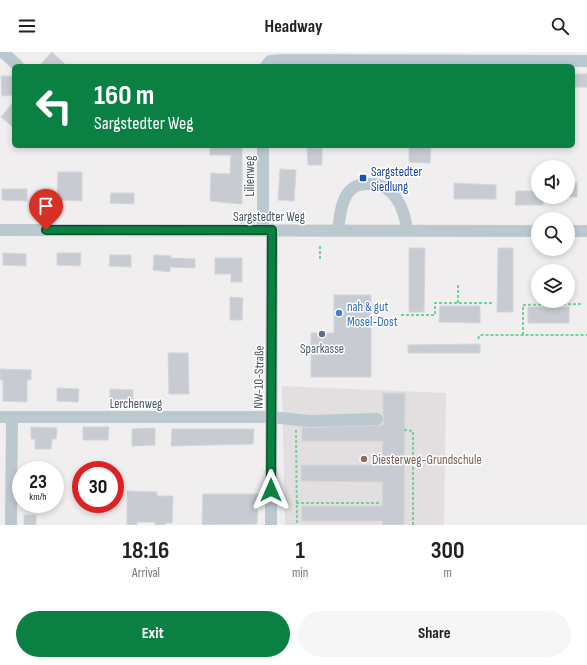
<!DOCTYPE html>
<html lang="en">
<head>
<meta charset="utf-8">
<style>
  :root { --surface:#fff; --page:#f6f6f6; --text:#202124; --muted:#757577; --accent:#0b8043 }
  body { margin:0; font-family:"Sofia Sans Condensed",sans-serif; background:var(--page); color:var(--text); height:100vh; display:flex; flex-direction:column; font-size:15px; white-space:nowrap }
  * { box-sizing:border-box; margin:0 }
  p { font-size:13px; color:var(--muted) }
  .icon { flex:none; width:22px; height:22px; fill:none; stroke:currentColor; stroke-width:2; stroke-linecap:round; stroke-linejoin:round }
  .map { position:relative; height:473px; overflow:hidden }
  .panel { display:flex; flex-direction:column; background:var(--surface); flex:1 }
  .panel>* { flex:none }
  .banner { position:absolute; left:12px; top:12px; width:563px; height:84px; border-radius:6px; box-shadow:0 2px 6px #0003; background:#0b8043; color:#fff; overflow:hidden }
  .fabs { position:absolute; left:531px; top:108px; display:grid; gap:8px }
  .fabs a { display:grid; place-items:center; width:44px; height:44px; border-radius:50%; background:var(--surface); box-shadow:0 2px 6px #0003; font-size:20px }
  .speed { position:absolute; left:12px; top:409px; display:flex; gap:8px; font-size:20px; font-weight:700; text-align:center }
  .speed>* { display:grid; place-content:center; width:52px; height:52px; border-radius:50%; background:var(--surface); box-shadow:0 2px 6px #0003; line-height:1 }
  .speed small { font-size:10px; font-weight:400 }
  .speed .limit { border:6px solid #d22; background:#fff; color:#111 }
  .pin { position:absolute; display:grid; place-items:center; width:34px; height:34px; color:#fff; margin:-41px -17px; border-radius:50% 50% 50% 0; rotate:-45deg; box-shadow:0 0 4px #0007 }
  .pin .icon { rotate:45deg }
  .me { position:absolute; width:44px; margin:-22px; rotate:0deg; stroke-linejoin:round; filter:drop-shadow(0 0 3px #0008) }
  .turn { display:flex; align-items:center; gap:14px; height:84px; padding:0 16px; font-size:18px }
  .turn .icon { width:52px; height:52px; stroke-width:2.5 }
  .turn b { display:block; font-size:28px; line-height:34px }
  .eta { display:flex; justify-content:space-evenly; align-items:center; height:68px; text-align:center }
  .eta b { font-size:24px; font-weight:700; line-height:28px }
  .primary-button { display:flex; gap:8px; margin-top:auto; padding:8px 16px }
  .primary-button a { flex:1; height:46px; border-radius:24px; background:var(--accent); color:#fff; font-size:16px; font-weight:700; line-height:46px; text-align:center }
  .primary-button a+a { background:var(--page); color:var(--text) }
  header { display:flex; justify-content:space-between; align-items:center; height:52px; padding:0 16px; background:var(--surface); font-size:18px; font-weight:700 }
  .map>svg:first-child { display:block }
  .education { fill:#e3dfe1 }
  .building { fill:#c8ccd2; stroke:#d2d5db }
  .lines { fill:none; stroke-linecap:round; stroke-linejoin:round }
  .path { stroke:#70d29a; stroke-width:2; stroke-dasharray:3 2; stroke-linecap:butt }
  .minor { stroke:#bbc8cf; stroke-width:12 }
  .route-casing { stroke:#07532c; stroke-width:10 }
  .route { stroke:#0b8043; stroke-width:7 }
  .transit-dot { fill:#1a4fb4; stroke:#fff; stroke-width:1.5 }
  .shop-dot { fill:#3f7fe0; stroke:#fff; stroke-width:1.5 }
  .service-dot { fill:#5c6f8a; stroke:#fff; stroke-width:1.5 }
  .education-dot { fill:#8d6e63; stroke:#fff; stroke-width:1.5 }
  .labels { text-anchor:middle; stroke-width:3; stroke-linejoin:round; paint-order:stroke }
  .transit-label { font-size:13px; fill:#164399; stroke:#fff; text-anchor:start }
  .street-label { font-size:13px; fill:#45545e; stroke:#fff }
  .shop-label { font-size:13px; fill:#366cbe; stroke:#fff; text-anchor:start }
  .service-label { font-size:13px; fill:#4e5e75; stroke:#fff }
  .education-label { font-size:13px; fill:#785e54; stroke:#fff; text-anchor:start }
</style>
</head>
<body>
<header><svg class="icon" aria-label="menu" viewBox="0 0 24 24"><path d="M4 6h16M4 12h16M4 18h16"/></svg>Headway<svg class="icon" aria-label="search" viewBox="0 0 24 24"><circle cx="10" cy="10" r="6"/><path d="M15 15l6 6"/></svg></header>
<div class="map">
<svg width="587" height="473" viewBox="0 0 587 473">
  <rect width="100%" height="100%" fill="#f1eeef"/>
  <path class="education" d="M282 334 446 341 444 473H285Z"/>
  <path class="building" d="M52 0 67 14H39Z
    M573 22H587V35H573Z
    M1 24H14V43L2 44Z
    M14 49V76L1 65Z
    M210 94H242V152L210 149 211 121 230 122 231 103H210Z
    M409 94H431L430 111 409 110Z
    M307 96H322V113H308Z
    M280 117 296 118 294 149 278 148Z
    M58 120H82V149L57 148Z
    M454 131 496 133V147H454Z
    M568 131H577V145H568Z
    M2 137H27V149L2 148Z
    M516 139H538V145H543V153H515Z
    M111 141H134V152L110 151Z
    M409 196H425L424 260H409Z
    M498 196H513V260H497Z
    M3 201 26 202V214L3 213Z
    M57 201H81L80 214 57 213Z
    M110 203H131V215L109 214Z
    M154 203 171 204V206L195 207V216L170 215V220L153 218Z
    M215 206H242V230H231V222H215Z
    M334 243H371V325H311V281H334Z
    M230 245 243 246 242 268H230Z
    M440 254H480V271L439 270Z
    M528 255H569V271H528Z
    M480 292V301H408V293Z
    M168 301H188L189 342H169Z
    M0 317 31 318V328H27V350L3 349V328H0Z
    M57 336 79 337 78 350 57 349Z
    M110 337 133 338V349L110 348Z
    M383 341H405L404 473H382L383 469H302V454H382L383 430 301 429V413H382L383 389H302V376L383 373 384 367 383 362Z
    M31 375 57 376 56 387H52L51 397H35V387H31Z
    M83 375H109L108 388H83Z
    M155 376V393L132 394V377Z
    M172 377H254L253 392 171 394Z
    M127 439 157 440V444H173L172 471H165V473H155V470H137V473H127Z
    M203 442H258L257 472 202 473Z
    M24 463H36V473H24Z"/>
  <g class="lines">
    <path class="path" d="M302 168V162
      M320 194V208
      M458 233V251
      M401 263H435V251H492
      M523 283V253L581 252
      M478 287 480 283H587
      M296 378 297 473
      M404 378 413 379V473
      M296 451H380"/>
    <path class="minor" d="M3 0 18 14
      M266 14 270 9 283 8 587 9
      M263 94V178
      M0 178 538 179
      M338 178C340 165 341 144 353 136 357 133 363 132 368 132 394 130 405 157 407 179
      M568 179H587
      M0 365H271L309 369 377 367
      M11 473 12 365
      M271 473 272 178"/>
  </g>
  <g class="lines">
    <g class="route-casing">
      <path id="route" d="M46 178H272L271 438"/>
    </g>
    <use href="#route" class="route"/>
  </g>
  <rect class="transit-dot" x="359" y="122" width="8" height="8" rx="2"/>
  <circle class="shop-dot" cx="339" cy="261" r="4"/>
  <circle class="service-dot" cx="322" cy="282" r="4"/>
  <circle class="education-dot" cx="364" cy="407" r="4"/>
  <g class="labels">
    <g class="transit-label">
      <text x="371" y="124">Sargstedter<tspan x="371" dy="15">Siedlung</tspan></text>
    </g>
    <g class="street-label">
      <text transform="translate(249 124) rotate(-90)" y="5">Lilienweg</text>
      <text x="269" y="169">Sargstedter Weg</text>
      <text transform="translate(258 325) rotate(-89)" y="5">NW-10-Straße</text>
      <text x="136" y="356">Lerchenweg</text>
    </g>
    <g class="shop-label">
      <text x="347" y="259">nah &amp; gut<tspan x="347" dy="15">Mosel-Dost</tspan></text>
    </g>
    <g class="service-label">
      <text x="322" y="301">Sparkasse</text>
    </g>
    <g class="education-label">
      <text x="372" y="412">Diesterweg-Grundschule</text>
    </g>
  </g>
</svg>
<div class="fabs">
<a><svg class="icon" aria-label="sound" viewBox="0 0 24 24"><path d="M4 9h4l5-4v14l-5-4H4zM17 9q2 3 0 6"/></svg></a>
<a><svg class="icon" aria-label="search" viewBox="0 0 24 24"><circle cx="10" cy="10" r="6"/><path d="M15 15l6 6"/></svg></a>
<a><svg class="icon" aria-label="layers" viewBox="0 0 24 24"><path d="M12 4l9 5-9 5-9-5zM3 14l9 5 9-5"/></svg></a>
</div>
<div class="speed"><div>23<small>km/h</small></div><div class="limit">30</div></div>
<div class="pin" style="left:46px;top:178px;background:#d93025"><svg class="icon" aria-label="arrive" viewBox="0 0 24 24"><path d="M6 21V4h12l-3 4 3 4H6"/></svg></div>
<svg class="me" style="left:271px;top:438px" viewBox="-20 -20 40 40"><path d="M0-17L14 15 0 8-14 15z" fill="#0b8043" stroke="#fff" stroke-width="4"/></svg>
<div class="banner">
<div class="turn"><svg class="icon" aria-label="left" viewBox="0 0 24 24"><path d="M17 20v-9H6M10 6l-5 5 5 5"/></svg><div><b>160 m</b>Sargstedter Weg</div></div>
</div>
</div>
<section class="panel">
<div class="eta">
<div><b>18:16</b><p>Arrival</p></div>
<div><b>1</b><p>min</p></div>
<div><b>300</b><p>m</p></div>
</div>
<div class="primary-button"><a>Exit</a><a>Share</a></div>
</section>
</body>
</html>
